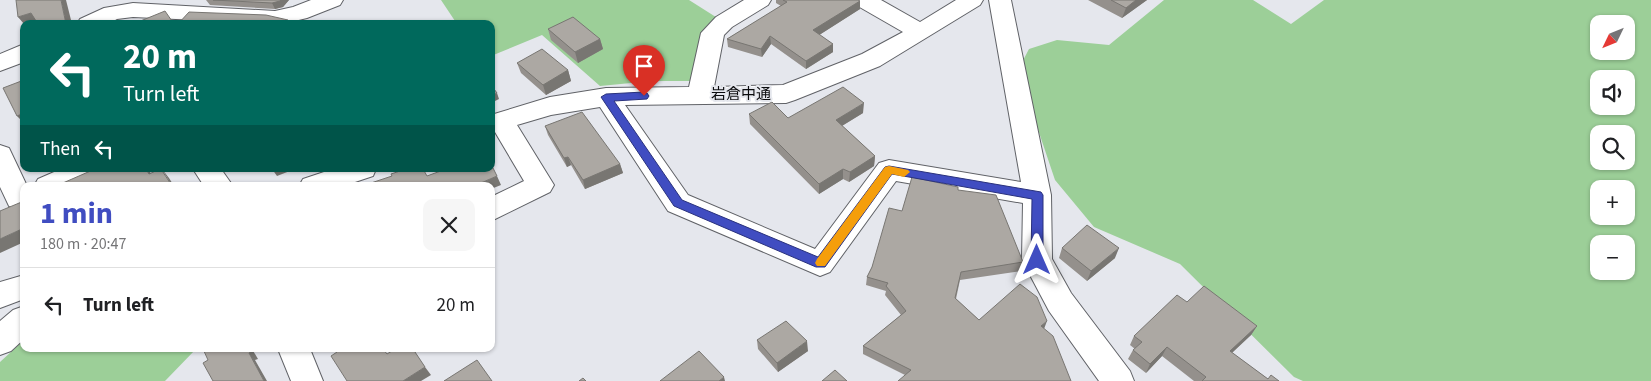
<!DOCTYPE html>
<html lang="en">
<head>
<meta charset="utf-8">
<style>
  :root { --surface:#fff; --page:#f6f6f6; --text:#202124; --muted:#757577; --line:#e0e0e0; --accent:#404dc1 }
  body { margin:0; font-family:"Source Sans 3","Noto Sans JP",sans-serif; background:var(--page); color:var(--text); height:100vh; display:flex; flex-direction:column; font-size:19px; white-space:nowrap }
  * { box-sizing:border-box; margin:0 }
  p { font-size:16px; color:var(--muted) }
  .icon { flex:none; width:28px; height:28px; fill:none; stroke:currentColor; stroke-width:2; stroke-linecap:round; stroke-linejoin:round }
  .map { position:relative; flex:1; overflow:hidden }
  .side { position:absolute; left:20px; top:182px; width:475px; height:170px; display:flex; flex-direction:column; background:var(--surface); border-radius:10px; box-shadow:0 1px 4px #0004 }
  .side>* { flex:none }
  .banner { position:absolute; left:20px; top:20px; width:475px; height:152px; border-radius:10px; box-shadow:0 1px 4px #0004; background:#00695c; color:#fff; overflow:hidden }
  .needle { width:32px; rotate:227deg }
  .controls { position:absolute; left:1590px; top:15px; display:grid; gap:10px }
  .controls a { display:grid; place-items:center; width:45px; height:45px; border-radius:10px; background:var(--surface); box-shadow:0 1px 4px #0004; font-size:25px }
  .pin { position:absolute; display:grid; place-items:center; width:42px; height:42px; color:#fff; margin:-51px -21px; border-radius:50% 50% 50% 0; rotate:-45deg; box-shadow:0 0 5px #0007 }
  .pin .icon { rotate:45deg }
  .me { position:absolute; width:55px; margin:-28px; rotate:0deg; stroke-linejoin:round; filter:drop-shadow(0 0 4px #0008) }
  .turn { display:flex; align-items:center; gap:18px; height:105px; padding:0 20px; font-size:22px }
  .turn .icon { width:65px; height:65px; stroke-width:2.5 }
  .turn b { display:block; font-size:35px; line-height:42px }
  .then { display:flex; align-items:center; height:48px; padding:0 20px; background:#0003; gap:10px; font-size:19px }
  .round { display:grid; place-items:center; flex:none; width:52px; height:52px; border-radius:10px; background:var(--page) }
  .head { display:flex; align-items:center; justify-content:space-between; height:85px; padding:0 20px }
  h1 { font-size:30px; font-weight:700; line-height:38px; color:var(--accent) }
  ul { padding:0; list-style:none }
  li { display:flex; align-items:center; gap:15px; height:75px; padding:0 20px; border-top:1px solid var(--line) }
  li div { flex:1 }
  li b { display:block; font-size:19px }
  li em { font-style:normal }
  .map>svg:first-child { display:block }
  .green { fill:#9ccf98; fill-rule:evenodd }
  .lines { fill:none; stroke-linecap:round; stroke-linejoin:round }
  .minor-casing { stroke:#606267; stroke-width:2 }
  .minor { fill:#fff; fill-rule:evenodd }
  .wall { fill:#94908c }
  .shaded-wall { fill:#787672 }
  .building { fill:#aca8a3; stroke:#787672 }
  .route { fill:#404dc1; stroke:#2a327d }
  .slow { fill:#f59e0b }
  .labels { text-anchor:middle; stroke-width:4; stroke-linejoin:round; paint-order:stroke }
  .street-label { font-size:15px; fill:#0b0c0e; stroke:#e5e7ed }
</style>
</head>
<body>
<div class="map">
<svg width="1651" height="381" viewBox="0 0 1651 381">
  <rect width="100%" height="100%" fill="#e5e7ed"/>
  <path class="green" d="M441 0H689L719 19 705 28 695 81H652L600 86 542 35 491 56V24H457Z
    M1164 0H1253L1291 24 1324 0H1651V381H1303L1294 377 1180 264 1094 227 1055 180 1018 70 1029 49 1057 40 1109 45ZM1599 24H1626V51H1599ZM1599 79H1626V106H1599ZM1599 134H1626V161H1599ZM1599 189H1626V216H1599ZM1599 244H1626V271H1599Z
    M24 340V349H196L165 381H0V362Z"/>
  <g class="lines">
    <g class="minor-casing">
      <path id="minor" d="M311 0H343L340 5 307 18 282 24 133 17 117 19 108 24H77L80 19 104 8 133 3 275 11 293 7Z
        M744 0H771L768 5 732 27 724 35 714 87 783 85 862 54 903 32 856 5 853 0H881L920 22 956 0H983L980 5 880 66 795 100 786 103 625 105 688 195 815 249 879 163 889 160 1021 182 989 0H1011L1051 195 1052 259 1071 293 1130 371 1134 381H1099L1049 311 1022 260 1023 203 896 181 830 272 820 276 668 211 600 107 551 115 517 125 554 185 550 192 491 221V197L524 181 495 132 491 133V115L550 97 606 88 689 87 701 33 716 17Z
        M24 44V62L0 71V54Z
        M0 145 9 148 27 186H24V208L19 210 9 206 0 187Z
        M61 169H99C87 191 56 186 34 186L38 179Z
        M193 169H221L233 186H204Z
        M333 169H376L373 176 343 186H299L303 179Z
        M24 275V299L0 308V282Z
        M24 306V339L11 351 0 355V321L13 310Z
        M278 349H310L323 381H291Z"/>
    </g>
    <use href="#minor" class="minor"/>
  </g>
  <path class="wall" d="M206 0H289L283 7 275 9 210 5Z
    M776 0H858L860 1V9L819 35 833 44V52L806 69 771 44 762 57 728 47 727 39 781 6 776 3Z
    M1088 0H1147L1122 18Z
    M548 29 600 39 603 49 578 63 551 40Z
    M517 63 568 70 571 81 546 95 521 73Z
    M863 113 842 126 875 156 874 166 849 182 843 179 819 194 750 124 749 114 788 118Z
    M545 126 620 164 623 173 585 189 571 165 567 167 548 135Z
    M958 190 1023 262 1021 271 960 280 956 299 979 320 1037 297 905 375 863 354V346L901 315 885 295 886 291 866 285 867 277 902 211Z
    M1062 248 1115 258 1087 281 1059 258Z
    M1257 326 1251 335 1232 353 1268 379 1279 381H1194L1162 356 1146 373 1128 359 1133 350 1135 349 1130 345 1134 336Z
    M757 340 808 351 778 372 758 349Z"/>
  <path class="shaded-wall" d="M61 0H66L72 24H66Z
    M281 0H289L283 7 275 9 272 3Z
    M1136 0H1147L1122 18 1126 8Z
    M860 1V9L813 39V30Z
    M31 13 40 24H24L18 17Z
    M288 20 290 24H283Z
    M770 36 771 44 762 57 761 49Z
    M600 39 603 49 578 63 575 52Z
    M833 44V52L806 69V61Z
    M568 70 571 81 546 95 543 85Z
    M497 93 499 99 491 103V96Z
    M864 103 863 113 835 130 836 120Z
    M24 113V123L17 116Z
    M875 156 874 166 849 182 850 172Z
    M568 157 571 165 567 167 564 158Z
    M620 164 623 173 585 189 583 180Z
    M146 169H148L157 183 149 174Z
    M162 169 169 178 174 186H172Z
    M272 169H295L277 176Z
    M843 169V179L819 194V184Z
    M497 176 501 185 491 189V186H474Z
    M24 228V242L0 253V239Z
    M1119 248 1115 258 1087 281 1091 271Z
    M1047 321 1044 329 1041 326Z
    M1257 326 1251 335 1224 360 1230 351Z
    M807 341 808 351 778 372 777 363Z
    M1167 347 1162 356 1146 373 1150 364Z
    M250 349H252L258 359 255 360 267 381H264L249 353Z
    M425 367 431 375 421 381H403Z
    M724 377 725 381H719Z"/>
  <path class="building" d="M16 0H61L66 24H38L31 13 18 17Z
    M213 0H281L280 1 272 3Z
    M783 0H858L860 1 813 30 833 44 806 61 770 36 761 49 727 39 787 2Z
    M1111 0H1136L1126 8Z
    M165 11 174 24H139L138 22Z
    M189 12 266 15 288 20 283 24H178Z
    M573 17 600 39 575 52 548 29Z
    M542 49 568 70 543 85 517 63Z
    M24 80V113L17 116 3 88Z
    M491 85 497 93 491 96Z
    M843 87 864 103 836 120 875 156 850 172 843 169 819 184 749 114 772 102 788 118Z
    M582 112 620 164 583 180 568 157 564 158 545 126Z
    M491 164 497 176 474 186H362L392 176 391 174 406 169H423L427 176 446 169H491Z
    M95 169H146L149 174 160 169H161L172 186H56Z
    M912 177 958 187V190L996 195 1023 262 961 272 955 298 979 320 1020 284 1037 297 1047 321 1041 326 1053 336 1071 381H898L911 370 863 346 906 311 886 286 888 283 867 277 872 267 889 208 902 211Z
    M24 201V228L0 239V211Z
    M1087 225 1119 248 1091 271 1062 248Z
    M1204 286 1257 326 1230 351 1268 379 1271 375 1279 381H1202L1206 377 1167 347 1150 364 1133 350 1142 342 1134 336 1177 295 1187 302Z
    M786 321 807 341 777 363 757 340Z
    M203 349H250L251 352 249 353 264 381H213L203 363 208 360Z
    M335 349H383L387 354 395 349H413L425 367 403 381H347L331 356 337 352Z
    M699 351 724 377 719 381H660Z
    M477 360 492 381H444Z
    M835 370 847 381H822Z
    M583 378 586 381H579Z"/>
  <path class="route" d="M644 92 647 93 649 96 647 99 614 101 682 200 818 257 885 167 889 166 1041 192 1043 195V260L1041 263H1033L1031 260 1032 199 892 174 825 267H816L674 206 601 97 606 94Z"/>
  <path class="slow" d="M889 166 908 170 910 172 904 177 892 174 825 266H817L815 263 817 259 885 167Z"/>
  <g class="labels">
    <g class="street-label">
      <text x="741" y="99">岩倉中通</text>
    </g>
  </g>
</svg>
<div class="controls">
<a><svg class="needle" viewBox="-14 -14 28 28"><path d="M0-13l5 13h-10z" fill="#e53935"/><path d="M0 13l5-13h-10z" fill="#757577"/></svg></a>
<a><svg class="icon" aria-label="sound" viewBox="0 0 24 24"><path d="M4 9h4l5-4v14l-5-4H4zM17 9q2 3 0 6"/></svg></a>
<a><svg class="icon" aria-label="search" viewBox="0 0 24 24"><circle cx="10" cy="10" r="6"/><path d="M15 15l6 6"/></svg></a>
<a>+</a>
<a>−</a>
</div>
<div class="pin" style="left:644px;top:96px;background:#d93025"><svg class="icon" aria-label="arrive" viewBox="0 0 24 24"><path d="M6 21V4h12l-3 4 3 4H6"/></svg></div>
<svg class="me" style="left:1037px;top:260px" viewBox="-20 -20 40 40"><path d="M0-17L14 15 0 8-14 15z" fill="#404dc1" stroke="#fff" stroke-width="4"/></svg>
<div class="banner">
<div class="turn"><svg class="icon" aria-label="left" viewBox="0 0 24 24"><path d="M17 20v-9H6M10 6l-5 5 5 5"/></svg><div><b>20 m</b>Turn left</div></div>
<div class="then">Then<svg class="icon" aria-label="left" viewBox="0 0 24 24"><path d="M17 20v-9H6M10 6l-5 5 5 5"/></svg></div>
</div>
<section class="side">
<div class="head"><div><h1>1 min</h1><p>180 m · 20:47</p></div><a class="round"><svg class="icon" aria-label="close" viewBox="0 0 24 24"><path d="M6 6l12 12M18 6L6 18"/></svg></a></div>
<ul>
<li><svg class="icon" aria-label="left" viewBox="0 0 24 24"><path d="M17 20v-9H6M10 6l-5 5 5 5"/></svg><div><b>Turn left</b></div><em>20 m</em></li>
</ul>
</section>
</div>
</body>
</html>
